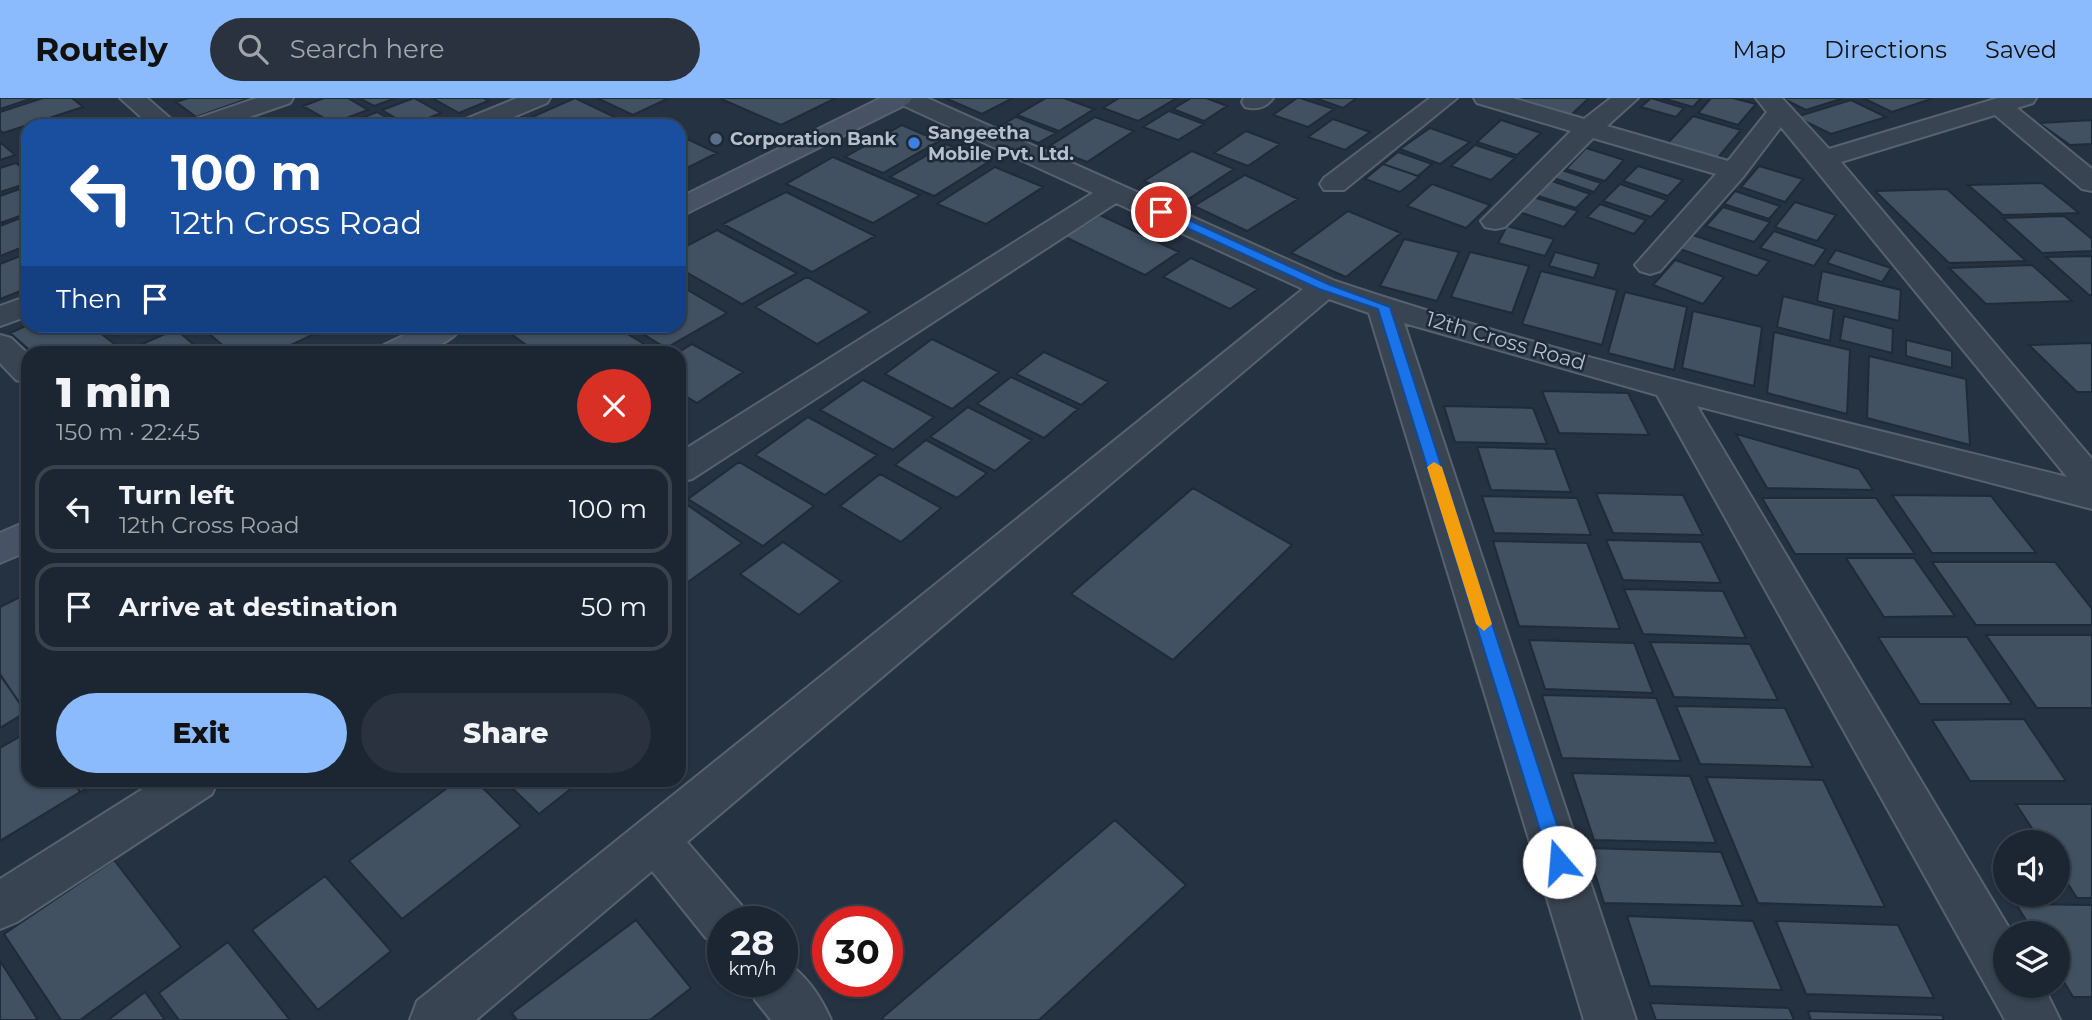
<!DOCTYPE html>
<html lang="en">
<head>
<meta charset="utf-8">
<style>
  :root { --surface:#1c2632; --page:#29323e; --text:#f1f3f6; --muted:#a0a5ac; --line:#3a434d; --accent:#8bbbfc }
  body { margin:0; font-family:Montserrat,sans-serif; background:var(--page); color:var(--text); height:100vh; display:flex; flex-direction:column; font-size:26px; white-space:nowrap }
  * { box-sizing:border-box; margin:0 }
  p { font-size:23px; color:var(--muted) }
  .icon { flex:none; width:38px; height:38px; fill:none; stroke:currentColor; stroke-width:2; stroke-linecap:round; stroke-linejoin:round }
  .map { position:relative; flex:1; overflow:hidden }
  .side { position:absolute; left:21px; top:248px; width:665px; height:441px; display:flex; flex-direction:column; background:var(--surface); border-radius:21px; box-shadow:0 2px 5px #0004,0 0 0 2px var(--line) }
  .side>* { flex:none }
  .banner { position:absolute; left:21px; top:21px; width:665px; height:214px; border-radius:21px; box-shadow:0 2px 5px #0004,0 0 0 2px var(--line); background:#1a4fa0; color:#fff; overflow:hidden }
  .buttons { position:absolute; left:1993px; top:732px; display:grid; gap:14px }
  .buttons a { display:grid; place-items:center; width:77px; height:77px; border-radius:50%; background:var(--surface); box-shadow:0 2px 5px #0004,0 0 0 2px var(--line); font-size:35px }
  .speed { position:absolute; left:707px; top:808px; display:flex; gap:14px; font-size:35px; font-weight:700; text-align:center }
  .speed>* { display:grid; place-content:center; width:91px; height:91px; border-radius:50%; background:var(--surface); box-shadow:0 2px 5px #0004,0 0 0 2px var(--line); line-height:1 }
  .speed small { font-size:18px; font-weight:400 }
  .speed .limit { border:10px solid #d22; background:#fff; color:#111 }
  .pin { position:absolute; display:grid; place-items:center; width:60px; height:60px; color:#fff; margin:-30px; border:4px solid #fff; border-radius:50%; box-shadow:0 2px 7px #0007 }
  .me { position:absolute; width:77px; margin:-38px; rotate:342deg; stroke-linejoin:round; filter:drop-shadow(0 0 5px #0008) }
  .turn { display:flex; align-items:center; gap:24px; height:147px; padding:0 35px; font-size:32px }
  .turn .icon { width:91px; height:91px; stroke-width:2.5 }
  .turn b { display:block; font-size:49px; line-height:60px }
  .then { display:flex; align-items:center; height:66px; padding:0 35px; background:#0003; gap:14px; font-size:26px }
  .round { display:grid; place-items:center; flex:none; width:74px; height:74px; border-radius:37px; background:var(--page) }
  .summary { display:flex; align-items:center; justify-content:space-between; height:119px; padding:0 35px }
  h1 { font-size:42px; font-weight:800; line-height:52px }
  .button { display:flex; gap:14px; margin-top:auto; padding:14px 35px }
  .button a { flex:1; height:80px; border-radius:42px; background:var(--accent); color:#111; font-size:28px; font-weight:800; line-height:80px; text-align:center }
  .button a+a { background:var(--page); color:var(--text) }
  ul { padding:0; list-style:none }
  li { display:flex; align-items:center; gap:21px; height:88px; margin:0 14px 10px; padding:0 21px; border:4px solid var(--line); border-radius:21px }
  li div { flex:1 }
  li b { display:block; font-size:26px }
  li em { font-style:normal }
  header { display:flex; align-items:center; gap:42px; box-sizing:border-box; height:98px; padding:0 35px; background:var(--accent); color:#111 }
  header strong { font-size:33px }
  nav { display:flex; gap:38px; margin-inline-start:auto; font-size:24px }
  .search { width:490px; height:63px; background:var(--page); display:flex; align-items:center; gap:18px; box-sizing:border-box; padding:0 24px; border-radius:38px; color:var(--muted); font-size:26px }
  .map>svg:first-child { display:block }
  .building { fill:#415161; stroke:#202b39; stroke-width:2 }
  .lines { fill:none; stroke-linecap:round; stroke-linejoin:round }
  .minor-casing { stroke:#57626f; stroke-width:4 }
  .tertiary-casing { stroke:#57626f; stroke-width:4 }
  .secondary-casing { stroke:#57626f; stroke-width:4 }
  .minor { fill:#394452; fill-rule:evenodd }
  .tertiary { fill:#394452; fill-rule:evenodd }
  .secondary { fill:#475365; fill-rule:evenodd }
  .route { fill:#1a73e8; stroke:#114b97; stroke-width:2 }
  .slow { fill:#f59e0b }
  .service-dot { fill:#5c6f8a; stroke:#1e2937; stroke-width:2.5 }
  .shop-dot { fill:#3f7fe0; stroke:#1e2937; stroke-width:2.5 }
  .labels { text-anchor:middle; stroke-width:5; stroke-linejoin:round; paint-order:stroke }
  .far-poi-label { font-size:18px; font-weight:bold; fill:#b6bfcc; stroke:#1e2937; text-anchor:start }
  .street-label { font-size:21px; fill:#b6bfcc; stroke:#1e2937 }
</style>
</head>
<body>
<header>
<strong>Routely</strong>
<div class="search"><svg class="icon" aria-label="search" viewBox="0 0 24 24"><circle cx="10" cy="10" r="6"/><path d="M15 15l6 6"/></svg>Search here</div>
<nav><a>Map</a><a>Directions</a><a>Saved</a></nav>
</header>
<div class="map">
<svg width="2092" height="922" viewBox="0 0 2092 922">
  <rect width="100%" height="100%" fill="#253242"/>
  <path class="building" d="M0 0H33L0 11Z
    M43 0H72L83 9 3 35 0 32V14Z
    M188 0H250L196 19 176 4Z
    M324 0H348L368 12 333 25 303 8Z
    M359 0H396L374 8Z
    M414 0 441 15 409 28 382 12Z
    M432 0H484L488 3 459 15Z
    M575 0 621 22 608 28H545L530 20Z
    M597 0H669L633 17Z
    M719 0H836L781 27Z
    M945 0H1013L982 16Z
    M1046 0H1064L1094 11 1059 33 1017 17Z
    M1119 0H1177L1138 23 1103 10Z
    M1191 0H1206L1227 8 1204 23 1173 11Z
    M1297 0H1300L1334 11 1308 29 1273 17Z
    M1315 0H1357L1343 10Z
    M1515 0H1589L1571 17Z
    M1651 0 1684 10 1676 19 1641 9Z
    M1662 0H1701L1693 9Z
    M1711 0H1733L1756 6 1738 27 1698 15Z
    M1782 0H1844L1806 12Z
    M1863 0H1928L1931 1 1892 14Z
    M1851 2 1886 19 1831 36 1796 19Z
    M1169 13 1204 26 1178 42 1143 29Z
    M377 14 401 28H341Z
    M1693 18 1741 32 1716 62 1666 47Z
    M1016 19 1056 35 1038 45 998 29Z
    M1095 19 1134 33 1087 64 1048 49Z
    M643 20 659 28H626Z
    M1333 21 1370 34 1345 52 1308 39Z
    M1501 22 1541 35 1517 57 1477 44Z
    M2092 22V46L2070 47 2039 25Z
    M902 27 939 43 883 75 845 59Z
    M1430 30 1470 44 1440 66 1400 51Z
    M1246 33 1280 46 1248 68 1214 55Z
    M679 37 717 55 679 74Z
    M0 44 15 57 0 62Z
    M946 46 990 63 934 98 890 79Z
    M1475 47 1515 60 1491 82 1451 68Z
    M1586 50 1624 62 1605 83 1566 71Z
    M1192 53 1234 71 1187 102 1144 83Z
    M1398 54 1432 66 1418 78 1383 66Z
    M833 59 920 97 873 125 786 86Z
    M16 65 28 75V85L0 94V70Z
    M1383 66 1418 78 1419 79 1400 94 1365 81Z
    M1638 68 1683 82 1668 98 1623 83Z
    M1759 68 1803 81 1785 104 1741 89Z
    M995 69 1043 89 986 126 937 106Z
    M1559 71 1601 85 1594 94 1551 79Z
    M1245 77 1298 101 1247 133 1194 108Z
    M1549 82 1590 96 1576 110 1535 97Z
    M2042 85 2079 115 2003 117 1968 87Z
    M1432 86 1490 107 1466 130 1407 108Z
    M1620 86 1667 102 1651 119 1603 103Z
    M28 88V115L0 125V98Z
    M1947 91 2026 163 1949 165 1875 93Z
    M1735 93 1780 108 1769 121 1724 106Z
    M786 94 875 138 812 174 723 126Z
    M1530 98 1578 113 1564 129 1516 113Z
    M1795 104 1836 117 1817 143 1775 129Z
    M1600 106 1646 122 1634 136 1587 119Z
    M1723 109 1770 124 1754 144 1706 128Z
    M1348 113 1401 135 1346 179 1291 155Z
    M28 117V147L0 158V128Z
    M1100 117 1179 154 1145 177 1065 139Z
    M2064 118 2092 141V153L2042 155 2003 120Z
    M1507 128 1554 141 1545 158 1498 145Z
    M717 132 797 175 742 206 679 170V152Z
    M1774 133 1826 151 1814 168 1760 150Z
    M1693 137 1769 163 1757 178 1680 151Z
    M1404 141 1459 154 1437 203 1380 188Z
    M1836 152 1891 170 1882 184 1827 165Z
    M1470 154 1529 168 1512 215 1451 199Z
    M1555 154 1599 166 1594 180 1549 168Z
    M28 155V190L0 201V166Z
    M2092 158V197H2089L2046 159Z
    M1191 160 1258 191 1230 211 1163 179Z
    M1675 162 1724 179 1703 206 1653 187Z
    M2032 167 2072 203 1986 206 1949 170Z
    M1541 173 1617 192 1602 247 1522 226Z
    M1822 173 1901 192 1899 223 1817 203Z
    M807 179 870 214 817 246 755 209Z
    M679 187 727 215 666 250 630 228H679Z
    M1625 194 1687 209 1674 272 1608 255Z
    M1783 198 1834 211 1830 243 1777 229Z
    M1693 213 1762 229 1754 288 1682 270Z
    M1844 218 1893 231 1892 255 1840 242Z
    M28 227 91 228 117 248 101 256H34L10 235Z
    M107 228H138L118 237Z
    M200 228H325L327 230 272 256H233Z
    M510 228H615L655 253 539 256 504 231Z
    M176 231 204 256H120Z
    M1774 234 1850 252 1847 316 1767 295Z
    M932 241 999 274 952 311 885 276Z
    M1906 242 1952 253V270L1906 258Z
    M2092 245V294H2077L2029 247Z
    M692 246 743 274 697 305 679 294V256H676Z
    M497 247 509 256H481Z
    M1044 254 1109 284 1081 307 1016 276Z
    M1869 258 1966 281 1970 347 1867 320Z
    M1011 279 1078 311 1044 340 977 306Z
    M863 282 934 319 893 352 820 312Z
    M1542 293 1628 295 1649 337 1559 335Z
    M1444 308 1533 310 1547 346 1455 344Z
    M968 309 1032 342 995 373 930 339Z
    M808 319 877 357 825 397 755 357Z
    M1736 336 1859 371 1873 392 1767 390Z
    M926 342 987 375 957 400 895 367Z
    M1477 349 1555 351 1571 394 1491 392Z
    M739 364 814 408 763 448 688 401Z
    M880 376 941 410 901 444 840 408Z
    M1193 390 1292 447 1173 562 1071 496Z
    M1596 395 1683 397 1703 437 1613 435Z
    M1892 397 1991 398 2036 455H1932Z
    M1482 398 1577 400 1591 437 1494 435Z
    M1762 400H1876L1915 456H1795Z
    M686 406 742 445 681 489 679 411Z
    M1606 442 1701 444 1721 485 1623 482Z
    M1493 443 1587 445 1620 531 1519 528Z
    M783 444 841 483 799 517 740 476Z
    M1846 460H1914L1955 518 1884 519Z
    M1932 464H2055L2092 511V527H1976Z
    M1624 491 1723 493 1746 540 1643 536Z
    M28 495V618L0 576V509Z
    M1986 537H2092V610H2037Z
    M1878 539H1967L2012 606H1920Z
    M1529 542 1634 545 1653 595 1545 591Z
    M1650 544 1750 546 1778 602 1674 599Z
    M0 577 26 614 0 630Z
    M1542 597 1656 600 1681 663 1562 660Z
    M1676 608 1785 610 1813 669 1700 666Z
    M2024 621 2066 683H1970L1932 622Z
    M28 634V682H72L80 694 0 743V650Z
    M1572 675 1690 678 1716 745 1594 742Z
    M1706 679 1823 682 1885 809 1758 805Z
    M72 682H100L80 694Z
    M458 682H475L521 728 402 821 349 763Z
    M504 682H582L539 716Z
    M2016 706H2092V800H2077L2058 770V744H2041Z
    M1115 722 1186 787 1039 922H884L882 920Z
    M1587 750 1721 754 1743 808 1604 805Z
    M114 762 181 849 80 922H61L4 836Z
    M325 778 391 853 318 912 252 832Z
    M2016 806 2092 807V899H2073L2058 874V835H2034Z
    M1627 818 1753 823 1782 892 1650 888Z
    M636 822 691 890 650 922H517L512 915Z
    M1776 823 1898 827 1934 900 1806 896Z
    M228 844 290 922H179L159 895Z
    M0 863 38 922H0Z
    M145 894 165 922H108Z
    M1650 905 1789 910 1794 922H1656Z
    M1808 913 1942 917 1944 922H1811Z"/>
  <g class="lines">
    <g class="minor-casing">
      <path id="minor" d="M120 0H147L179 28H151Z
        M257 0H293L290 5 224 28H186L190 23Z
        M517 0H550L547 5 492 28H457L461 23Z
        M895 0H927L1335 183C1574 263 1823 318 2067 379L1781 29 1743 79 1660 173 1650 176 1640 173 1635 167 1716 76 1593 40 1505 129 1495 131 1485 129 1481 123 1571 33 1477 5 1474 0H1512L1584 21 1611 0H1638L1607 28 1728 63 1767 14 1756 0H1782L1829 51 1998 0H2036L2033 5 2017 10 2092 71V93L2082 91 1995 17 1841 64 2092 361V411L1697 308 2012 835H2006V887H2043L2060 922H2005L1657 297 1404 225 1636 922H1584L1369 215 1329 201 687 744 742 808 749 824H723V847L706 840 652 773 476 922H410L417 903 1303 191 1116 105 692 381 679 384V355L1093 95 898 5Z
        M1244 0H1273C1266 10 1257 12 1245 9L1242 4Z
        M1430 0H1457L1344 92H1324L1320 86 1324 80Z
        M28 198V218L0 228V208Z
        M157 682H218L212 696 17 824 0 831V781Z
        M782 863C804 872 822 901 831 922H771L755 902 747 884H782Z"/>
    </g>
    <g class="tertiary-casing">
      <path id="tertiary" d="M0 237 11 240 28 256V285L16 282 0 265Z"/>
    </g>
    <g class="secondary-casing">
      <path id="secondary" d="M881 0H912L909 5 679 119V100Z
        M423 228H463C444 255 404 256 375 256L380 249Z
        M28 423V453L0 465V435Z"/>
    </g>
    <use href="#minor" class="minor"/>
    <use href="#tertiary" class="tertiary"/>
    <use href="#secondary" class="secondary"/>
  </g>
  <path class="route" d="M1157 111H1165L1328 186 1390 209 1569 764 1566 770 1559 772 1552 770 1550 764 1378 211 1319 191 1157 116Z"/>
  <path class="slow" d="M1434 364 1442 369 1492 526 1484 533 1476 526 1427 369Z"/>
  <circle class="service-dot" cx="716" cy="41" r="7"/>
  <circle class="shop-dot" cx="914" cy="45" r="7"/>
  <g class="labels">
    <g class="far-poi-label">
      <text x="928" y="41">Sangeetha<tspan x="928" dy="21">Mobile Pvt. Ltd.</tspan></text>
      <text x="730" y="47">Corporation Bank</text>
    </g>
    <g class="street-label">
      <text transform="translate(1506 243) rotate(16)" y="7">12th Cross Road</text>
    </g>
  </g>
</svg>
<div class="buttons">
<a><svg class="icon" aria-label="sound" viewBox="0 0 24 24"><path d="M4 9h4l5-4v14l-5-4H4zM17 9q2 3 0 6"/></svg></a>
<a><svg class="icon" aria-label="layers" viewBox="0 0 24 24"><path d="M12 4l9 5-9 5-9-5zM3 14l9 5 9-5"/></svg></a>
</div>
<div class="speed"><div>28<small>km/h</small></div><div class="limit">30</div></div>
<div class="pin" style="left:1161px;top:114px;background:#d93025"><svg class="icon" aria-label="arrive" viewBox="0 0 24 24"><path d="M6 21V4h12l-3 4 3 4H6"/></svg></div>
<svg class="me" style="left:1559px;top:764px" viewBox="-20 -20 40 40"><circle r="19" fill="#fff"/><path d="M0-13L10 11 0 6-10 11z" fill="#1a73e8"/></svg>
<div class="banner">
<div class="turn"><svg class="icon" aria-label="left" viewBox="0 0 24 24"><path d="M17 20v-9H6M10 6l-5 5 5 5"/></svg><div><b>100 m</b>12th Cross Road</div></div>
<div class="then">Then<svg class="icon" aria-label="arrive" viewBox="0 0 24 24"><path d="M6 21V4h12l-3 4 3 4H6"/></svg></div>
</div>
<section class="side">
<div class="summary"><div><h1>1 min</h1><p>150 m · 22:45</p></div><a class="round" style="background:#d93025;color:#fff"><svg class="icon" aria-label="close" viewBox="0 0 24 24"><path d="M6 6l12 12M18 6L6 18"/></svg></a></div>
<ul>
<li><svg class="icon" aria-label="left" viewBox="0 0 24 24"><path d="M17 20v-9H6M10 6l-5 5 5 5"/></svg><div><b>Turn left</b><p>12th Cross Road</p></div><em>100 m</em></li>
<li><svg class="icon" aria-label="arrive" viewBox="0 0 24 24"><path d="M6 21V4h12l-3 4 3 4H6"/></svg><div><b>Arrive at destination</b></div><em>50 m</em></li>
</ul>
<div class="button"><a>Exit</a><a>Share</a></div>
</section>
</div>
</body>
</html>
